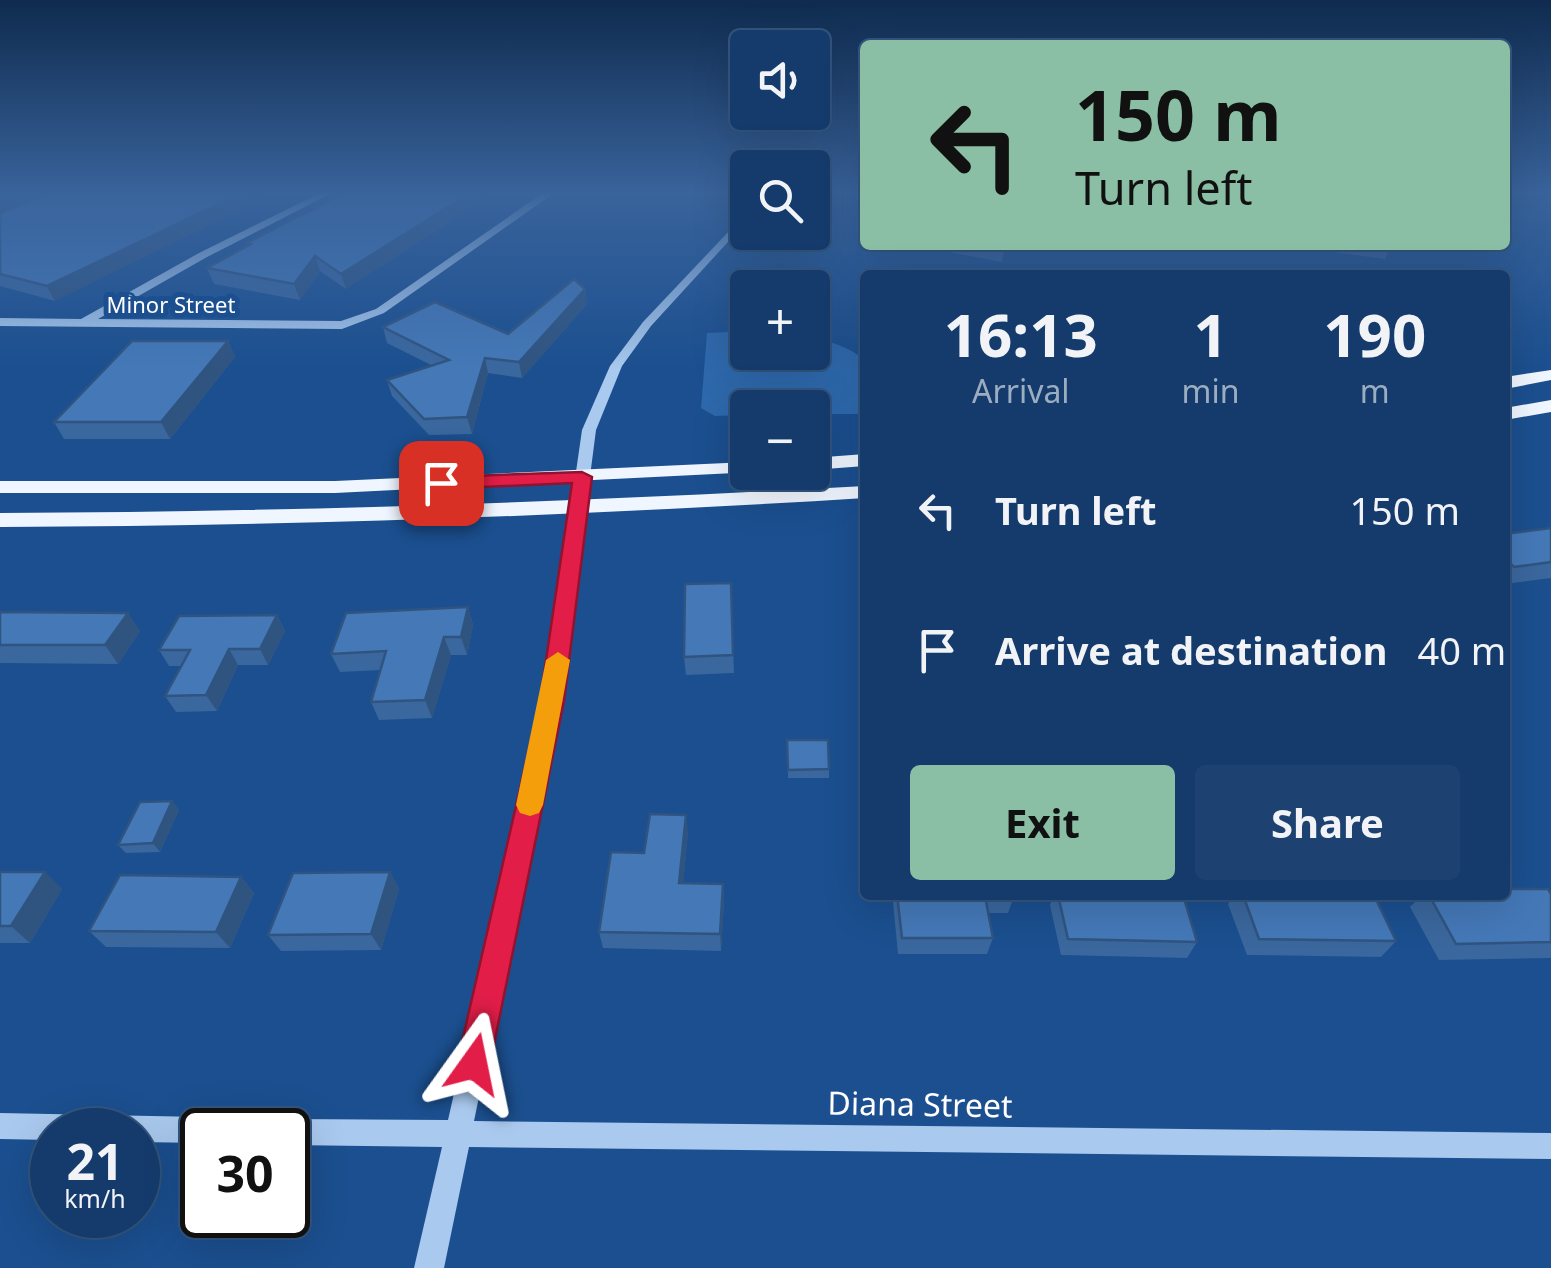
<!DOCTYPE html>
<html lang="en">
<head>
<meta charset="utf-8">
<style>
  :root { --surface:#143b6b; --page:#1d4271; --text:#f1f3f6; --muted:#9dadc1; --line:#33557e; --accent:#8abfa5 }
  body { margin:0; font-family:"Noto Sans",sans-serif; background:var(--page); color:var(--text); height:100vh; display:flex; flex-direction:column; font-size:38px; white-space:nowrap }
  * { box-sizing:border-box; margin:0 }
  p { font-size:32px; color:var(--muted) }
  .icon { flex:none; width:55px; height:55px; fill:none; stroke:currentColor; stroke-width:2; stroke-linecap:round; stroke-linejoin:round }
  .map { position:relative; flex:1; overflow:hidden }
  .panel { position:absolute; left:860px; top:270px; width:650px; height:630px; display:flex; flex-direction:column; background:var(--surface); border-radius:10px; box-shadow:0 10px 40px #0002,0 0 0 2px var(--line) }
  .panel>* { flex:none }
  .hud { position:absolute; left:860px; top:40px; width:650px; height:210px; border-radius:10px; box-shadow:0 10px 40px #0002,0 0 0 2px var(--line); background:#8abfa5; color:#111; overflow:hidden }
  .fabs { position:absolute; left:730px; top:30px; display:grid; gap:20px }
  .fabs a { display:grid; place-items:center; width:100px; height:100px; border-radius:10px; background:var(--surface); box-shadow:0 10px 40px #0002,0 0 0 2px var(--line); font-size:50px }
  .speed { position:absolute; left:30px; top:1108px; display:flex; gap:20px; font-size:50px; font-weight:700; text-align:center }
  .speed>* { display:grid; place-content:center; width:130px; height:130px; border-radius:50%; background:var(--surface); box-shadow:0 10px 40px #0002,0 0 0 2px var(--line); line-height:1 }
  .speed small { font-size:25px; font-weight:400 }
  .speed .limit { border:5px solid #111; border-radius:15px; background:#fff; color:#111 }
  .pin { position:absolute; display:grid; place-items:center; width:85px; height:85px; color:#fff; margin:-42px; border-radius:20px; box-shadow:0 5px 15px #0006 }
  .me { position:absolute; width:110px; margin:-55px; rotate:12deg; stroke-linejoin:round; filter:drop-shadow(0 0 8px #0008) }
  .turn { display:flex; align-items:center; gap:35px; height:210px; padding:0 50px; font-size:45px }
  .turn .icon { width:130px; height:130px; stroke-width:2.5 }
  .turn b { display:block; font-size:70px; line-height:85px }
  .eta { display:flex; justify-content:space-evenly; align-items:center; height:170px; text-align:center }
  .eta b { font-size:60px; font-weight:700; line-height:70px }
  .primary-button { display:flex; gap:20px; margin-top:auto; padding:20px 50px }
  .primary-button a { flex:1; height:115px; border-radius:10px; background:var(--accent); color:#111; font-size:40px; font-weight:700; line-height:115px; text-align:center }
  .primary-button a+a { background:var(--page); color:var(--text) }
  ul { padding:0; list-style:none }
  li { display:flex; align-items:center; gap:30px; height:140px; padding:0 50px }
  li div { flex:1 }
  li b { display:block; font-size:38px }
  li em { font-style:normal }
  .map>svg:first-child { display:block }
  .green { fill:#2e69ad }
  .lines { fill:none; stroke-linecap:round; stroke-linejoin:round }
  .minor { fill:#a9c9ee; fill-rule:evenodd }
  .major { fill:#f0f6ff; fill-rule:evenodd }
  .wall { fill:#3a679d }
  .shaded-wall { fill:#305480 }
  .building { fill:#4478b7; stroke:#305480; stroke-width:2.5 }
  .route { fill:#e11d48; stroke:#92132f; stroke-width:2.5 }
  .slow { fill:#f59e0b }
  .labels { text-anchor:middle; stroke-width:10; stroke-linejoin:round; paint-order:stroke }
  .far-street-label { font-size:22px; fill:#fff; stroke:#1b4f8f }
  .near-street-label { font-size:32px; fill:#fff; stroke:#1b4f8f }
</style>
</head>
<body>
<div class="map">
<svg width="1551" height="1268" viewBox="0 0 1551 1268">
  <rect width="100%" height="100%" fill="#1b4f8f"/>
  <path class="green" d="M747 331 748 352H812L813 338C831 342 851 347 865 361V414H813L812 408H748L747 415 715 416 701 408 707 333Z"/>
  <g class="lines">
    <path class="minor" d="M320 193H332L207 257 98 319 341 321 376 309 543 193H554L384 313 342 329 0 326V318L81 319 199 253Z
      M717 193 748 194V200Z
      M748 211V220L651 326 622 366 596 430 561 701 474 1121 1551 1133V1159L469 1147 444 1268H414L442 1147 288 1145V1130H275L279 1123 288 1119 448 1120 543 701 582 430 610 366 643 322Z
      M0 1113 202 1117 211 1121 215 1130H202V1143L138 1142V1130H52V1140L0 1139Z"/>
    <path class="major" d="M1551 370V380L1505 389V377Z
      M1551 400V412L1505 420V408Z
      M865 454V466L812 470V458Z
      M748 462V472H755L335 493H0V481H335Z
      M865 486V498C577 516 289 526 0 527V513C289 512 577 502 865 486Z"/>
  </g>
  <path class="wall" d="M0 193 55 301 0 286Z
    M345 193 346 289 320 271 300 300 214 284 207 268 248 245 247 243Z
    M931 245H1005L1002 262 943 251Z
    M1281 245H1391L1385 259Z
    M585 289 587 304 522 378 488 373 472 434 429 435 392 396 387 380 433 366 387 343 383 327 508 334Z
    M228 341 235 357 170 439H64L54 422Z
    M1551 528V578L1505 584V534Z
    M731 583 734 673 686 675 684 657Z
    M468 607 473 625 467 655H451L432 718 379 720 371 702 381 670 340 672 331 654Z
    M0 612 140 631 118 664 0 663Z
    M277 615 285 631 268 665H238L217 711 176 712 165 696 181 666H169L159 650Z
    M787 740 829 769V778H788Z
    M172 801 179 810 160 852 126 853 118 845Z
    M688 832 683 883 723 884 724 900 721 951 603 948 599 932 644 853Z
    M0 872 62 889 30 943H0Z
    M390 872 399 889 381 950 281 951 268 935Z
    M241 877 254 893 230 948 106 947 89 931Z
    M1551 894V958L1439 960 1410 907 1422 895Z
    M894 895H1013L1014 896 1008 913H988L993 938 987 954H898L893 902Z
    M1054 895H1183L1197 942 1187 958 1061 955 1050 905Z
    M1234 895H1374L1396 941 1381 957 1247 955 1228 904Z"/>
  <path class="shaded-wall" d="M19 193H59L0 217V200Z
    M242 193H274L55 301 47 286Z
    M470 193H495L346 289 341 274Z
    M315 256 320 271 300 300 294 284Z
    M585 289 587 304 522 378 519 362Z
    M228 341 235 357 170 439 161 422Z
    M485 358 488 373 472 434 467 417Z
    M468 607 473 625 467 655 461 637Z
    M128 613 140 631 118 664 105 645Z
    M277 615 285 631 268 665 260 649Z
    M444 637 451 655 432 718 425 700Z
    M229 649 238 665 217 711 206 695Z
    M172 801 179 810 160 852 153 843Z
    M686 815 688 832 682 899 679 883Z
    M45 872 62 889 30 943 11 926Z
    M390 872 399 889 381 950 371 934Z
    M241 877 254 893 230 948 216 932Z
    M723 884 724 900 721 951 720 934Z"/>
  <path class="building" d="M0 193H19L0 200Z
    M47 193H242L47 286 0 274V213Z
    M345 193H470L341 274 315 256 294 284 207 268 251 244 247 243Z
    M574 279 585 289 519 362 485 358 467 417 424 419 387 380 449 360 383 327 435 302 508 334Z
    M132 341H228L161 422H54Z
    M1551 528V562L1514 567 1505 558V534Z
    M731 583 733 655 684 657 685 584Z
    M468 607 461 637H444L425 700 371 702 386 651 331 654 346 613Z
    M0 612 128 613 105 645H0Z
    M277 615 260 649H229L206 695 165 696 190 650H159L179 616Z
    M787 740H828L829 769 788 770Z
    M172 801 153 843 118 845 140 802Z
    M650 814 686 815 679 883 723 884 720 934 599 932 611 852 644 853Z
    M0 872H45L11 926H0Z
    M390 872 371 934 268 935 293 873Z
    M120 875 241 877 216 932 89 931Z
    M1505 889H1548L1551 894V942L1456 944 1429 895H1505Z
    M897 895H1013L1014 896H985L993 938H902Z
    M1058 895H1183L1197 942 1068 939Z
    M1243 895H1374L1396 941 1259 939Z"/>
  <linearGradient id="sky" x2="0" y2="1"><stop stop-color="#0f2b4f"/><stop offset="0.52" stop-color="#39639b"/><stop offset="1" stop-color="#39639b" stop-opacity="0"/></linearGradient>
  <rect width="1551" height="370" fill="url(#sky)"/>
  <path class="route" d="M582 472 592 477 564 701 490 1064 485 1075 474 1080 462 1075 457 1064 540 701 572 483 441 489 431 483 441 477Z"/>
  <path class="slow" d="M558 652 570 660 543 805 539 813 530 816 520 813 516 805 546 660Z"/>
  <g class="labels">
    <g class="far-street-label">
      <text x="171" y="313">Minor Street</text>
    </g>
    <g class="near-street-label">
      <text transform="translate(920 1105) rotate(1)" y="11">Diana Street</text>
    </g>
  </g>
</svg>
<div class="fabs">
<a><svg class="icon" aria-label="sound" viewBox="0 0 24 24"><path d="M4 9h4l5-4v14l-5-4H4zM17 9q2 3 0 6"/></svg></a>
<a><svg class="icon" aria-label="search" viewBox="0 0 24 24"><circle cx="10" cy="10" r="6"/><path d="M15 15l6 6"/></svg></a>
<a>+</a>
<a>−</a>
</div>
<div class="speed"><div>21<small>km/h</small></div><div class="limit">30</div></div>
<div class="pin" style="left:441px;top:483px;background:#d93025"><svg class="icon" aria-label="arrive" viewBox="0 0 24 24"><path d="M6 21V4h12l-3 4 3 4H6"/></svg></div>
<svg class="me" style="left:474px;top:1064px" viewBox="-20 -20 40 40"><path d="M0-17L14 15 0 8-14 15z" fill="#e11d48" stroke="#fff" stroke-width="4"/></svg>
<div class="hud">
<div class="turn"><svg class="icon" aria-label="left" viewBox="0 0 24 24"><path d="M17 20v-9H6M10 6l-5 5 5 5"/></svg><div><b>150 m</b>Turn left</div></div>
</div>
<section class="panel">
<div class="eta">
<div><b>16:13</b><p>Arrival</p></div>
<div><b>1</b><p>min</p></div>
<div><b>190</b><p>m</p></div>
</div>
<ul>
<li><svg class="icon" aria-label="left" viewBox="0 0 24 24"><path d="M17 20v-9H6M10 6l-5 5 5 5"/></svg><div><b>Turn left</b></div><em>150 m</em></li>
<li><svg class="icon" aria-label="arrive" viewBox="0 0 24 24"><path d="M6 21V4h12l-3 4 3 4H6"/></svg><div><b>Arrive at destination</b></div><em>40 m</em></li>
</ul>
<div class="primary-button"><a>Exit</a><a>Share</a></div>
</section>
</div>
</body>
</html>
